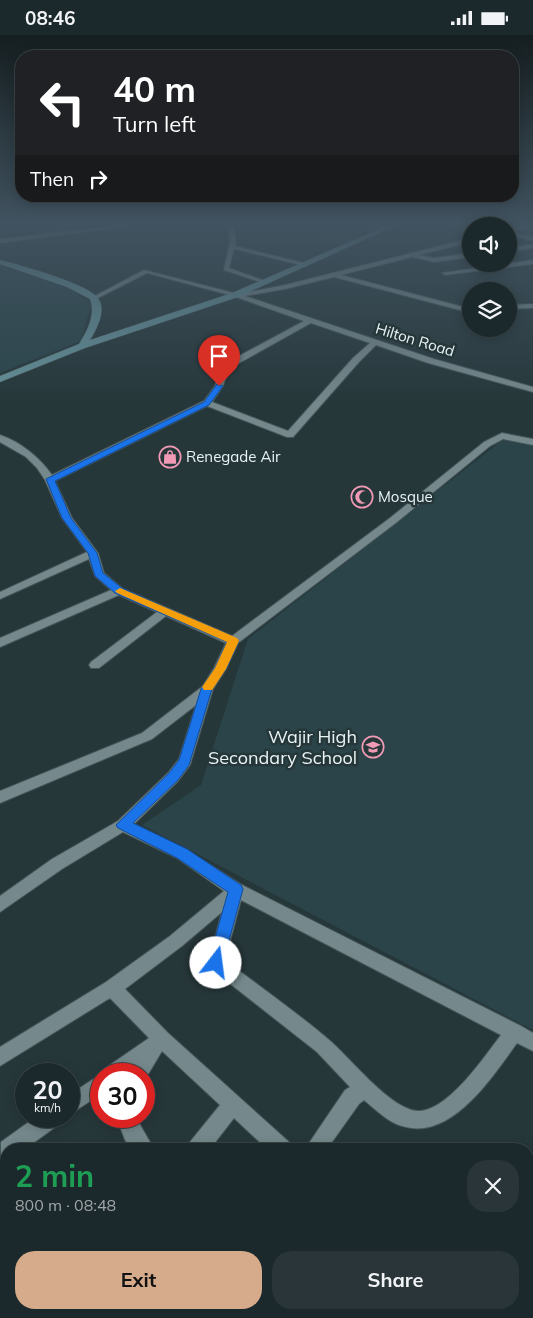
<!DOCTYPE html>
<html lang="en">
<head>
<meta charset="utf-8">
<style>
  :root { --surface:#1c292c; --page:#293538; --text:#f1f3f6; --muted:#a0a6a9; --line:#3a4548; --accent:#d6ab8b }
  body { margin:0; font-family:Mulish,sans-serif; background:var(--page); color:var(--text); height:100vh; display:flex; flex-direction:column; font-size:19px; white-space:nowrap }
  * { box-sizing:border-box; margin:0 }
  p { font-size:16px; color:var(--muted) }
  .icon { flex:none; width:28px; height:28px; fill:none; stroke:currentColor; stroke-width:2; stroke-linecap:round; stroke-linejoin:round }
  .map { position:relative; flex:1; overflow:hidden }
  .details { position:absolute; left:0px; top:1108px; width:534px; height:176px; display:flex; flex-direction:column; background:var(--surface); border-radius:20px 20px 0 0; box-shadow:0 2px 12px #0003,0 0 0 1px var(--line) }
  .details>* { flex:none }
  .banner { position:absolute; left:15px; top:15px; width:504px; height:152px; border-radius:20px; box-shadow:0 2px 12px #0003,0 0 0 1px var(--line); background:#202124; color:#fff; overflow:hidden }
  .fabs { position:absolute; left:462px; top:182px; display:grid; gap:10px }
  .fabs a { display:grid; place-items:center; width:55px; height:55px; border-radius:50%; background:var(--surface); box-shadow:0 2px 12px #0003,0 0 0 1px var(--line); font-size:25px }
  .speed { position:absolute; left:15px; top:1028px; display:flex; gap:10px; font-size:25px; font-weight:700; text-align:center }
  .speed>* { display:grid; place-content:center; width:65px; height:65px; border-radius:50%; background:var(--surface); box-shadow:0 2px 12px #0003,0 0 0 1px var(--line); line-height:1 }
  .speed small { font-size:12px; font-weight:400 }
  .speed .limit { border:8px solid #d22; background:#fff; color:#111 }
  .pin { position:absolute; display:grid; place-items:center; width:42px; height:42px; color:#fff; margin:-51px -21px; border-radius:50% 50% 50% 0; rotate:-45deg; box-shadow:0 0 5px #0007 }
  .pin .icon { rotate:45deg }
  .me { position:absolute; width:55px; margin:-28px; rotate:15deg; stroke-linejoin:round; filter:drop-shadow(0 0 4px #0008) }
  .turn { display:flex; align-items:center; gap:18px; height:105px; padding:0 15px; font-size:22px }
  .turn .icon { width:65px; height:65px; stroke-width:2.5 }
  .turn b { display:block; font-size:35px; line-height:42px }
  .then { display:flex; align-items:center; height:48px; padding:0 15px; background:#0003; gap:10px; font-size:19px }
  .round { display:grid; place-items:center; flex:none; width:52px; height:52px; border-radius:20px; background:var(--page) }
  .head { display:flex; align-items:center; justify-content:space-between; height:85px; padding:0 15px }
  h1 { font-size:30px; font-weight:700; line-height:38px; color:#1e9e55 }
  .primary-button { display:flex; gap:10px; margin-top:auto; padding:10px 15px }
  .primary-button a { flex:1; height:58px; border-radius:20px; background:var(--accent); color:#111; font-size:20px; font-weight:700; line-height:58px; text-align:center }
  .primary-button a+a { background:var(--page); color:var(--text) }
  .status { display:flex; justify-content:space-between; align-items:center; height:35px; padding:0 25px; background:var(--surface); direction:ltr }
  .status svg { height:14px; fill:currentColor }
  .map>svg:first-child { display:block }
  .built { fill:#2a4449 }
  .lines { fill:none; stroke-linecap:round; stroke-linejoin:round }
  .street-casing { stroke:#465558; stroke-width:2 }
  .secondary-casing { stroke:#465558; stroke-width:1 }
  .street { fill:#75898c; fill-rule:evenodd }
  .secondary { fill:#65929a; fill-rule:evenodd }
  .route { fill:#1a73e8; stroke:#114b97 }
  .slow { fill:#f59e0b }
  .labels { text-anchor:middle; stroke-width:5; stroke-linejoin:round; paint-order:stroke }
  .far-street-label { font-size:15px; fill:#e8f3f5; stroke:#26373a }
  .far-poi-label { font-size:15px; fill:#e8f3f5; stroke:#26373a; text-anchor:start }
  .poi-label { font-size:18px; fill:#e8f3f5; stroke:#26373a; text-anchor:end }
</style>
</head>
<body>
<div class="status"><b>08:46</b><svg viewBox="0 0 49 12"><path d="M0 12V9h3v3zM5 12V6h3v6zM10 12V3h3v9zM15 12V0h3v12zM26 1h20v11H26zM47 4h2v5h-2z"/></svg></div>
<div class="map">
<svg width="533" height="1283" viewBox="0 0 533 1283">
  <rect width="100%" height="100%" fill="#26373a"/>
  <path class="built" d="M331 195 361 203 342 211 317 202Z
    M0 229 69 253 91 268 81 306 0 338Z
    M505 403 533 409V995L142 790 201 750 248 604Z"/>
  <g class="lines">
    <g class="street-casing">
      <path id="street" d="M120 190 128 191 0 208V204Z
        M227 190H233L236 206 235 211 308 229 305 231 234 214 229 233 268 247 263 248 224 235 230 206Z
        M526 190 533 191 512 197 533 202V206L509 200V194Z
        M471 203V207L419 220 434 223 471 218V222L434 227 412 222 341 240 471 274V278L334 242 285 254 245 261 434 324 533 352V357L428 328 376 310 359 327 293 402H287L207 371 55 446 72 483 98 518 104 538 123 554 232 601 390 483 484 407 502 398 533 404V410L503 404 490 411 397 487 238 608 226 634 213 654 190 730 178 746 134 789 187 815 242 850 521 991 533 998V1016L517 1008C493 1041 451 1107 402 1091 388 1087 376 1075 364 1065L359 1069 327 1114H305L345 1055 350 1052 317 1017 210 933 208 928 222 877 182 911 125 954 168 998 289 1107 292 1114H267L234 1083 210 1114H187L190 1107 220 1070 162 1016 144 1046V1039H105L107 1032 149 1003 110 963 0 1031V1012L106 947 170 901 224 856 177 823 123 797 62 834 0 877V861L52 824 118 786 168 738 179 724 196 670 152 704 0 768V756L142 698 203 651 214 633 226 608 166 581 99 633H91L89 630 91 627 157 577 119 560 0 612V603L111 555 95 541 89 524 0 564V557L87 517 62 483 45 445 37 433 26 422 0 407V400C21 407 40 423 52 440L204 366 215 351 220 335 226 328 304 286 233 261 147 238 96 264 91 263 144 235 238 259 285 250ZM311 288 370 308 353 323 288 396 212 367 223 351 228 336 232 332ZM241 865 501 1000C484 1022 449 1075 419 1076 391 1076 349 1021 328 1004 295 976 259 951 225 925Z
        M533 209V213L509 217V213Z
        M533 225V229L445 240 442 238Z
        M533 269V273L509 274V270Z
        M101 1039V1059L69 1080V1060Z
        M37 1081H63L61 1088 25 1114H6V1123L1 1121V1107Z
        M116 1081H135L154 1114H132L125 1105Z
        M6 1228V1251L0 1254V1231Z
        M274 1278H299L301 1283H276Z
        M439 1278H465L467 1283H441Z
        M485 1278H511L509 1283H483Z"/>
    </g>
    <g class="secondary-casing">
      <path id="secondary" d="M389 190H397L238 262 85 313 0 347V341L79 309C87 296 96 280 90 264L67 252 0 229V225C20 230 85 248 97 262 108 274 96 295 90 305L232 258Z"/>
    </g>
    <use href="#street" class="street"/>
    <use href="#secondary" class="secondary"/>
  </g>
  <linearGradient id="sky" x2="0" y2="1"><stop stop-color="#151e20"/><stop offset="0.51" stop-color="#415360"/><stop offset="1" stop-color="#415360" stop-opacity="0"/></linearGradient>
  <rect width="533" height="370" fill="url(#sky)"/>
  <path class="route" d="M217 349 223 351 209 370 55 446 71 483 97 518 103 538 122 553 239 606 226 634 212 654 189 730 178 745 133 788 187 814 241 850 243 854 223 928 221 933 216 935 210 933 208 928 228 857 177 823 118 793 116 790 169 738 179 725 201 654 215 633 227 607 115 558 95 541 88 518 62 483 46 444 204 367Z"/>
  <path class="slow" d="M120 553 237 603 239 606 226 634 212 655H204L202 652 215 633 227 607 117 558 115 556Z"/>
  <defs>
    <g id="shop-ring" transform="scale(1.125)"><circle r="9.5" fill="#26373a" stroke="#f09ab5" stroke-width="1.5"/><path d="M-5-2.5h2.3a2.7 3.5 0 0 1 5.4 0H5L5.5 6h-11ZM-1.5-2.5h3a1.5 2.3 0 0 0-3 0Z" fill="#f09ab5"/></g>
    <g id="mosque-ring" transform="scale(1.125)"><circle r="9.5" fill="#26373a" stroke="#f09ab5" stroke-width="1.5"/><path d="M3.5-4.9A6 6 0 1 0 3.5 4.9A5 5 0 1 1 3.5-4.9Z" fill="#f09ab5"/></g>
    <g id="school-ring" transform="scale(1.125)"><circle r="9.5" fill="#26373a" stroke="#f09ab5" stroke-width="1.5"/><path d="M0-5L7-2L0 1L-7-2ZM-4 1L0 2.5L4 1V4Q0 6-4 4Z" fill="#f09ab5"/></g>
  </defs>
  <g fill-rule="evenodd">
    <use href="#shop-ring" x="170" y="422"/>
    <use href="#mosque-ring" x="362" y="462"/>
    <use href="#school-ring" x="373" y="712"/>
  </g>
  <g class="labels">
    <g class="far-street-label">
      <text transform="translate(415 305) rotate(17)" y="5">Hilton Road</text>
    </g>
    <g class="far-poi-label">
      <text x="186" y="427">Renegade Air</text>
      <text x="378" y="467">Mosque</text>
    </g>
    <g class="poi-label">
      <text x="357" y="708">Wajir High<tspan x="357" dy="21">Secondary School</tspan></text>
    </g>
  </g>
</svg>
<div class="fabs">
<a><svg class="icon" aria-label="sound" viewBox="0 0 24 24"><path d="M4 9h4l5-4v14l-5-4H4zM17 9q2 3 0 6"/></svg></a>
<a><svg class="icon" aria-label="layers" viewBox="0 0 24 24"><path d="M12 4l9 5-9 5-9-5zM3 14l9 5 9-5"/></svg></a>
</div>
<div class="speed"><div>20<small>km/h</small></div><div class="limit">30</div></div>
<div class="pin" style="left:219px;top:351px;background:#d93025"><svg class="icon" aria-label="arrive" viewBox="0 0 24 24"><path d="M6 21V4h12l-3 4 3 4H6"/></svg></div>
<svg class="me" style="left:216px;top:928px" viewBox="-20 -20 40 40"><circle r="19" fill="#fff"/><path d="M0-13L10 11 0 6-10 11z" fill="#1a73e8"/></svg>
<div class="banner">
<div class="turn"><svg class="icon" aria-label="left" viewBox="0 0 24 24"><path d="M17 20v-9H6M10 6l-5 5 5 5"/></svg><div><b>40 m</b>Turn left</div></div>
<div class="then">Then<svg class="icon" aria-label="right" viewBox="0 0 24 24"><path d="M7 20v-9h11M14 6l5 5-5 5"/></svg></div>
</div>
<section class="details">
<div class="head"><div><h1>2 min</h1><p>800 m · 08:48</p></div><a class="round"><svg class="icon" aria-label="close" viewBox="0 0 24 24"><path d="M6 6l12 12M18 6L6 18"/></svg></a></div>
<div class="primary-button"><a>Exit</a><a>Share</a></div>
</section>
</div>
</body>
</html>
